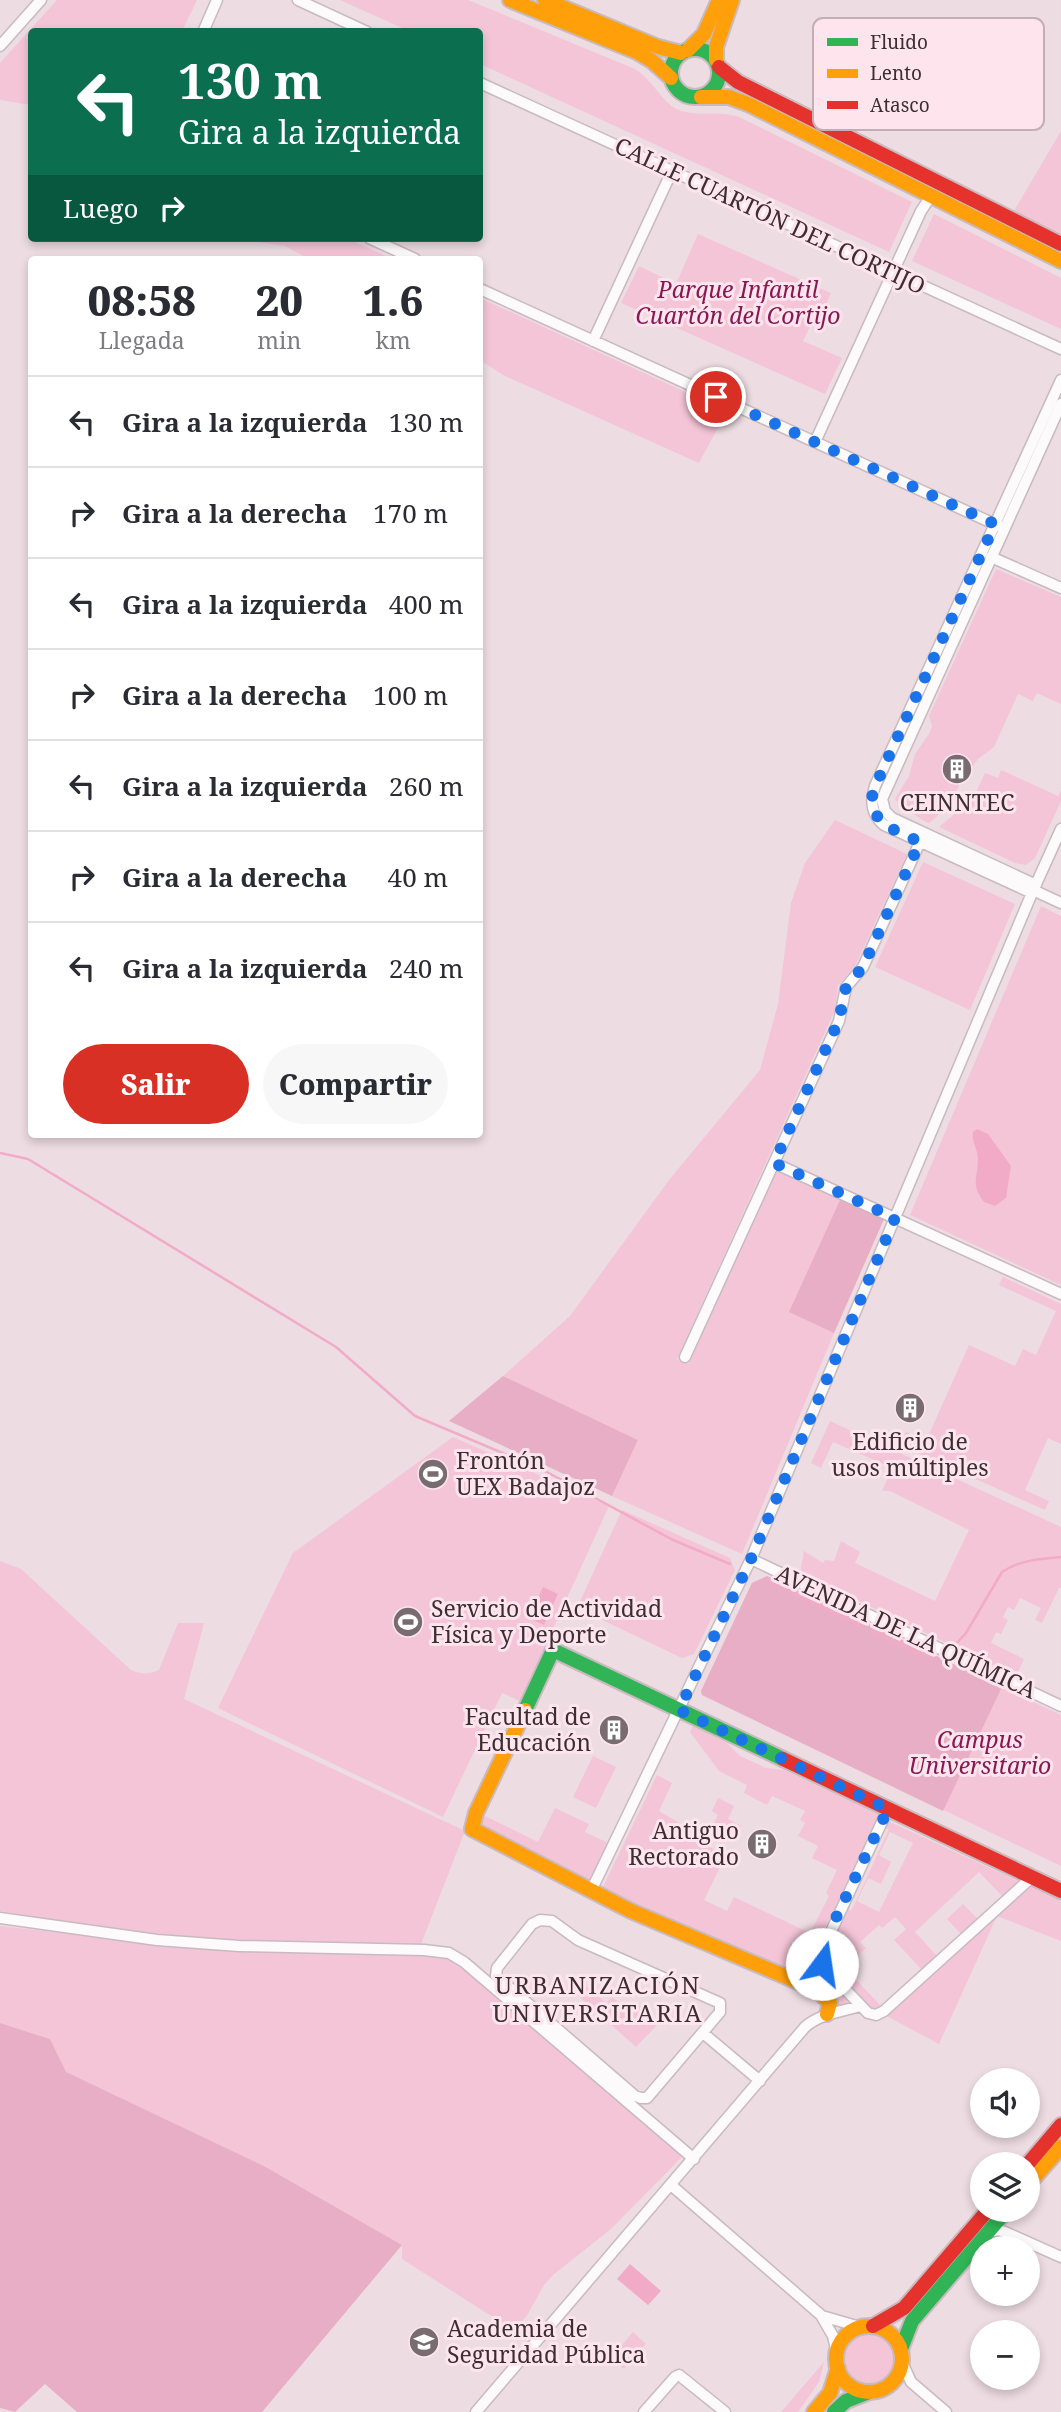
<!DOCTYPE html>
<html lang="es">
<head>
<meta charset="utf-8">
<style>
  :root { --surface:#fff; --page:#f7f7f7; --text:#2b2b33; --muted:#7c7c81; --line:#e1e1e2; --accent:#d93025 }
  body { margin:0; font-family:"Noto Serif",serif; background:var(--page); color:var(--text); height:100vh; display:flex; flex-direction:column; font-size:26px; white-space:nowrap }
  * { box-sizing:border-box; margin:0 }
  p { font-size:23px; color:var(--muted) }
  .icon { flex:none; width:38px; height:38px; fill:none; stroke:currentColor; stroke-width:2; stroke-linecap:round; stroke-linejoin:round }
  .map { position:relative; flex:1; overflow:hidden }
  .drawer { position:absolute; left:28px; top:256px; width:455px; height:882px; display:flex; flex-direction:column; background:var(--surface); border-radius:7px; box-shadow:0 4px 10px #0003 }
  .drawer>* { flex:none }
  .banner { position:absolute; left:28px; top:28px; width:455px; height:214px; border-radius:7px; box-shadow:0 4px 10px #0003; background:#0b6e4f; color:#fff; overflow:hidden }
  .fabs { position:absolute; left:970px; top:2068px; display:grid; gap:14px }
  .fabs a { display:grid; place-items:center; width:70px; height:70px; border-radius:50%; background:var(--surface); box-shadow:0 4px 10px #0003; font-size:35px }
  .pin { position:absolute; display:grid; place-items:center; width:60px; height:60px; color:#fff; margin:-30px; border:4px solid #fff; border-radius:50%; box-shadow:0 2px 7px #0007 }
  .me { position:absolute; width:77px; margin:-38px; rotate:14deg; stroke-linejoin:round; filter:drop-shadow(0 0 5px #0008) }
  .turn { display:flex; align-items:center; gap:24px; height:147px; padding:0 35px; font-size:32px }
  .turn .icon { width:91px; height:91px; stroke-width:2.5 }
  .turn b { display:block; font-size:49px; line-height:60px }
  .then { display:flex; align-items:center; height:66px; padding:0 35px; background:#0003; gap:14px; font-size:26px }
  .eta { display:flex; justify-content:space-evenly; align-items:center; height:119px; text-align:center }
  .eta b { font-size:42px; font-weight:800; line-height:49px }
  .action { display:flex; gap:14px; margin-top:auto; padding:14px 35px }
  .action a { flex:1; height:80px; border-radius:42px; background:var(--accent); color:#fff; font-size:28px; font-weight:800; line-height:80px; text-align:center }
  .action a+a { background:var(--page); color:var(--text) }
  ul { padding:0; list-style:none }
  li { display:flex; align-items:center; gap:21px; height:91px; padding:0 35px; border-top:2px solid var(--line) }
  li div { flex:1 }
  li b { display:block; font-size:26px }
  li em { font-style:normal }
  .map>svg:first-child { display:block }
  .green { fill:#f4c5d6; fill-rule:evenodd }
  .forest { fill:#e8aec5 }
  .water { fill:#f2abc7 }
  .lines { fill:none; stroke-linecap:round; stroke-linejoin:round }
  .stream { stroke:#f2abc7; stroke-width:2.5 }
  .street-casing { stroke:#c8babf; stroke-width:13 }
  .fast-casing { stroke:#c8babf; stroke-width:18 }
  .slow-casing { stroke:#c8babf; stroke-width:18 }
  .jam-casing { stroke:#c8babf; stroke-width:18 }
  .street { stroke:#fcfafb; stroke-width:10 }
  .fast { stroke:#30b455; stroke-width:14 }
  .slow { stroke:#ff9f0a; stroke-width:14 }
  .jam { stroke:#e5322d; stroke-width:14 }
  .route { stroke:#1a73e8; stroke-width:12; stroke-dasharray:0 21.6 }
  .labels { text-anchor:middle; stroke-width:6; stroke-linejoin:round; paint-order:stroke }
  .street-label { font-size:23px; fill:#3b2f33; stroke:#fee5ed }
  .park-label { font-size:23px; font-style:italic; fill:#861952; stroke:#fee5ed }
  .poi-label { font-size:23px; fill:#3b2f33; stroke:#fee5ed; text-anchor:start }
  .neighbourhood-label { font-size:24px; letter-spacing:2px; fill:#3b2f33; stroke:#fee5ed }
  .key { fill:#fee5ed; stroke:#c4aeb5; stroke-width:2 }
  .key-label { font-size:19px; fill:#3b2f33 }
</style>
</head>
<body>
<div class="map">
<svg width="1061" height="2412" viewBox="0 0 1061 2412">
  <rect width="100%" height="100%" fill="#eddce2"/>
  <path class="green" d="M57 0H197L182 31 32 32 31 105 0 100V63Z
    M340 0H468L635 69C653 80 663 104 679 110 696 117 719 110 739 117L912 202 889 252 480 64V32L409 31Z
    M1061 131V235L1014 211Z
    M934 214 1061 278V329L912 261Z
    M698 234 831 293 825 307 818 310 803 341 842 358 825 394 621 303 639 266 676 284Z
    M346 238 393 259H309L285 246 236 239Z
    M480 298 727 411 699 463 505 376 480 360Z
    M996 569 1061 597V704L1037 693 1033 701 1018 694 994 747 978 759 959 785 951 804 929 823C922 821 898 804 895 799L909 776 915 754 929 734 932 726 929 716Z
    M1001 770 1058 796 1061 790V801L1035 858 1026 865 1015 863 939 827 962 808 968 810 985 773 998 778Z
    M835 820 907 854 855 966 838 985 835 1010 677 1359 689 1364 776 1171 884 1219 834 1333 742 1554 612 1496 638 1440 503 1376 570 1316 669 1180 760 1070 778 1004 791 903 805 863Z
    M923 862 1015 904 970 1010 875 967Z
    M1041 906 1061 916V1285L910 1215Z
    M1003 1277 1061 1304V1444L1048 1438 1025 1490 1049 1501 1045 1510 900 1445 906 1432 926 1441 969 1345 1015 1366 1023 1349 1036 1355 1056 1311 999 1285Z
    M830 1421 1061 1527V1588H1059L1042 1623 1035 1620 1041 1608 1020 1598 1014 1610 1008 1607 1003 1617 1008 1620 1001 1634 996 1632 991 1643 1024 1659 1016 1676 800 1573 804 1551 823 1563 825 1560 834 1561 841 1541 860 1552 855 1563 935 1601 969 1530 890 1491H882L892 1468 833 1442 821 1468 811 1463Z
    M453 1437 609 1506 520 1701 502 1693 443 1817 218 1708 293 1553Z
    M622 1510 730 1558 735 1570 694 1654 682 1658 577 1608Z
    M0 1561 21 1569 131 1670C142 1675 149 1674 159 1670L178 1623H204L184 1699 465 1831 421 1944 251 1942 194 1938 79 1924 0 1911Z
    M767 1576 1061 1715V1866L702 1695 701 1691 752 1583Z
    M693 1726 727 1743 740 1756 766 1768 784 1770 879 1814 817 1945C811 1970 830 1980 846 1997L848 2003 844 2007H839L601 1891 657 1775 672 1783 659 1811 693 1831 691 1835 698 1838 702 1831 709 1833 718 1815 712 1811 718 1798 734 1806 728 1819 741 1826 733 1842 715 1834 709 1847 726 1855 704 1900 727 1911 734 1897 810 1933 829 1896 826 1893 837 1870 812 1858 818 1846 798 1836 805 1823 800 1820 805 1811 772 1796 767 1805 744 1793 747 1785 719 1771 690 1732Z
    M593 1756 616 1767 596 1808 573 1797Z
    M555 1808 589 1824 585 1832 608 1843 588 1884 481 1829V1814L538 1842Z
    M886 1820 1020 1882 881 2009 876 2011 868 2009 825 1964 824 1953 846 1905 851 1911 856 1901 889 1829 882 1827ZM890 1832 913 1843 879 1912 857 1901 868 1878 881 1884 891 1862 879 1855ZM979 1872 1002 1896 978 1919 963 1904 947 1919 961 1934 937 1956 915 1932ZM895 1917 906 1929 894 1940 922 1970 882 2007 845 1968 866 1948 860 1942 879 1925 882 1928Z
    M1032 1883 1061 1897V1941L997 1916 939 2044 883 2014Z
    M0 1926 141 1942 445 1957 465 1968 681 2155V2158L611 2229 553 2275 544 2285 526 2317 513 2330 402 2259V2245L264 2166 65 2072 50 2039 0 2023Z
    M579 1980 606 2003 612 1997 629 2012 637 2003 659 2023 636 2047 571 1989Z
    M633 2332 646 2344 624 2369 611 2358Z
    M844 2358a25 25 0 1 1 50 0a25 25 0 1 1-50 0Z
    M824 2362 819 2382 798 2412H781Z"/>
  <path class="forest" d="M840 1200 884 1219 834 1333 789 1312Z
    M503 1376 638 1440 612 1496 449 1421Z
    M767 1576 1002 1687 943 1811 702 1695 701 1691 752 1583Z
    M0 2023 50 2039 66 2072 264 2166 402 2245 262 2412H77L45 2384 15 2412 0 2408Z"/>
  <path class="water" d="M977 1129 988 1134 1011 1166 1006 1198 995 1206 984 1202C970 1184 978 1177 978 1159 978 1149 971 1142 973 1132Z
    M543 1587 558 1594 544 1625 529 1618Z
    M630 2264 661 2291 648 2305 617 2279Z"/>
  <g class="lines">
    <path class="stream" d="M0 1153 28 1159 336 1347 415 1416 545 1471 673 1540 730 1564
      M769 1582 863 1627
      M874 1632 918 1653 928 1655
      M956 1644 966 1633 1002 1572C1019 1560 1041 1559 1061 1557"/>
    <g class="street-casing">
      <path id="street" d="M298 0 367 32
        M203 32 217 0
        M0 46 41 0
        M480 83 1061 349
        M369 238 415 259
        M480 289 1001 527
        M593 341 672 171
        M815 442 921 211 931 196
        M991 557 1061 588
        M1036 885 892 818 885 811 882 799 1061 404
        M1033 890 1061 903
        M1032 893 884 825C871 814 870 801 875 786L1061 380
        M774 1163 1061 1294
        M685 1357 839 1021 846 987 863 967 920 842
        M751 1559 1061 1706
        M888 1809 821 1953 825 1968 868 2013 876 2015 884 2011 1032 1877
        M591 1891 751 1559 1032 893 1061 829
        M0 1918 157 1940 239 1946 424 1950 449 1953 464 1962 694 2159
        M540 1920 552 1921 578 1940 720 2003V2012L647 2098H641L635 2096 496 1976 497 1968 532 1924Z
        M703 2033 760 2081
        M671 2185 822 2316 860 2327
        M988 2232 998 2230 1005 2232 1061 2257
        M822 2317 833 2336 837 2353
        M902 2362 911 2382 946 2412
        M476 2412 805 2027C820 2014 840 2012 860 2006
        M644 2412 675 2377 679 2375 725 2412"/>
    </g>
    <g class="fast-casing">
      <path id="fast" d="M671 73a24 24 0 1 1 48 0a24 24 0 1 1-48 0Z
        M525 1710 553 1650 783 1759
        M901 2349 912 2321 1007 2210
        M834 2412 846 2401 869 2392"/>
    </g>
    <g class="slow-casing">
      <path id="slow" d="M510 0 637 52 652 61 671 78
        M545 0 658 47 681 53
        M688 50 704 34 719 0
        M716 60V47L732 0
        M701 97H729L748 104 1061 261
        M525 1710 476 1813 472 1829 631 1911 817 1990 830 2003 827 2014
        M1027 2186 1061 2147
        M836 2359a33 33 0 1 1 66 0a33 33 0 1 1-66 0Z
        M814 2412 830 2393 838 2368"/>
    </g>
    <g class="jam-casing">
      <path id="jam" d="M719 67 738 82 1061 244
        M783 1759 1061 1891
        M1027 2165 1061 2125
        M873 2326 904 2308 988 2210"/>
    </g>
    <use href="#street" class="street"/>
    <use href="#fast" class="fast"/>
    <use href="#slow" class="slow"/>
    <use href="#jam" class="jam"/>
  </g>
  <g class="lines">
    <path class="route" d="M716 397 995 524 873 791C867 824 896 830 920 842L863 967 846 987 839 1020 774 1163 895 1218 751 1559 679 1710 888 1809 822 1947V1964"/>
  </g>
  <defs>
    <g id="building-disc" transform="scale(1.575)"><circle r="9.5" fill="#796c70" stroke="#fee5ed"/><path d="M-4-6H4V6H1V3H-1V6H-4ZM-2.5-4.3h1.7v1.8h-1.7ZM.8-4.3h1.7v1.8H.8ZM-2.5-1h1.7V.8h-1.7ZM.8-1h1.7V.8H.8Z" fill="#fff"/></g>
    <g id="stadium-disc" transform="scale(1.575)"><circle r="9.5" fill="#796c70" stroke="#fee5ed"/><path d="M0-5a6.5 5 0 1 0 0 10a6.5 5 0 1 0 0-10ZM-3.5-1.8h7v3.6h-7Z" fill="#fff"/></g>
    <g id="school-disc" transform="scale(1.575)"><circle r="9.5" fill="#796c70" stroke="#fee5ed"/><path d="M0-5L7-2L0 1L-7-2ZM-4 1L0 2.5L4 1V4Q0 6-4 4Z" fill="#fff"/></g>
  </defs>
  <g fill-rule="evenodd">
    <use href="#building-disc" x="957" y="769"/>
    <use href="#building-disc" x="910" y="1408"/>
    <use href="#stadium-disc" x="433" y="1474"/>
    <use href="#stadium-disc" x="408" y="1622"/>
    <use href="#building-disc" x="614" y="1730"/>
    <use href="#building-disc" x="762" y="1844"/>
    <use href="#school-disc" x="424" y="2342"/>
  </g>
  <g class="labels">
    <g class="street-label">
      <text transform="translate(770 216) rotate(25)" y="8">CALLE CUARTÓN DEL CORTIJO</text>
      <text transform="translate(906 1632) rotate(25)" y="8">AVENIDA DE LA QUÍMICA</text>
    </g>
    <g class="park-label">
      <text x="738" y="298">Parque Infantil<tspan x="738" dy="26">Cuartón del Cortijo</tspan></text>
      <text x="980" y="1748">Campus<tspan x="980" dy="26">Universitario</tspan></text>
    </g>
    <g class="poi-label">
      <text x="957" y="811" text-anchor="middle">CEINNTEC</text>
      <text x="910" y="1450" text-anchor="middle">Edificio de<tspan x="910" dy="26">usos múltiples</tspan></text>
      <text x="456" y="1469">Frontón<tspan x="456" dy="26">UEX Badajoz</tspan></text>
      <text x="431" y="1617">Servicio de Actividad<tspan x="431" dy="26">Física y Deporte</tspan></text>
      <text x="591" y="1725" text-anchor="end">Facultad de<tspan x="591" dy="26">Educación</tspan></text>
      <text x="739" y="1839" text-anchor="end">Antiguo<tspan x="739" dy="26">Rectorado</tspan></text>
      <text x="447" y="2337">Academia de<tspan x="447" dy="26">Seguridad Pública</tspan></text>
    </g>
    <g class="neighbourhood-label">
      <text x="598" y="1994">URBANIZACIÓN<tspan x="598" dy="28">UNIVERSITARIA</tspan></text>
    </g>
  </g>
  <rect x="813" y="18" width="231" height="112" rx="10" class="key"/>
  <rect x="827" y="38" width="31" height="8" fill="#30b455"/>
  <rect x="827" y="69" width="31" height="9" fill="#ff9f0a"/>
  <rect x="827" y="101" width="31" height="8" fill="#e5322d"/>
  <g class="key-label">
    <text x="870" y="49">Fluido</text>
    <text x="870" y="80">Lento</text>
    <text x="870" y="112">Atasco</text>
  </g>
</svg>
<div class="fabs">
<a><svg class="icon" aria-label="sound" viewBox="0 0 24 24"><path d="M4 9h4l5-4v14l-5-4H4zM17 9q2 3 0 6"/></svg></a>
<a><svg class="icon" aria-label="layers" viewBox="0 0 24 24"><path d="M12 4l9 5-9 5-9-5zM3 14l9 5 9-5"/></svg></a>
<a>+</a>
<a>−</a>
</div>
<div class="pin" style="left:716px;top:397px;background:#d93025"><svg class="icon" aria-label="arrive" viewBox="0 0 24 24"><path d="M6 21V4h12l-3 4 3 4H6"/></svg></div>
<svg class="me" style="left:822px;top:1964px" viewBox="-20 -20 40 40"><circle r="19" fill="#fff"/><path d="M0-13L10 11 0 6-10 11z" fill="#1a73e8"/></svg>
<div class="banner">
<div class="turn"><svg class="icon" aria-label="left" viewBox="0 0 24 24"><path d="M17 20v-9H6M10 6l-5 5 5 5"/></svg><div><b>130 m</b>Gira a la izquierda</div></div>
<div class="then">Luego<svg class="icon" aria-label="right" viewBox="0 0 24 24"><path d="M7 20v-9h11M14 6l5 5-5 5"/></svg></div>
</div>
<section class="drawer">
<div class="eta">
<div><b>08:58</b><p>Llegada</p></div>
<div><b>20</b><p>min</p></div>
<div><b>1.6</b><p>km</p></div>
</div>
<ul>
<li><svg class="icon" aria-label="left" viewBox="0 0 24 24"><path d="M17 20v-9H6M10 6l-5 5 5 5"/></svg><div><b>Gira a la izquierda</b></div><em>130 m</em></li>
<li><svg class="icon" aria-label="right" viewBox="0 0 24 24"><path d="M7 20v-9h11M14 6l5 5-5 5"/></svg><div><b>Gira a la derecha</b></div><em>170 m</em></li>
<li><svg class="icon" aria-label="left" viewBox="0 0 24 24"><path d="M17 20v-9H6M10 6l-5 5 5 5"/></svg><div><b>Gira a la izquierda</b></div><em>400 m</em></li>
<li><svg class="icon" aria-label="right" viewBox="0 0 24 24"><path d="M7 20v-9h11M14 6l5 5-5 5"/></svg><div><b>Gira a la derecha</b></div><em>100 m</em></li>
<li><svg class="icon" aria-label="left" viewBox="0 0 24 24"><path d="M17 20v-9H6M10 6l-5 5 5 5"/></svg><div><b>Gira a la izquierda</b></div><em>260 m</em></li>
<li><svg class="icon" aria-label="right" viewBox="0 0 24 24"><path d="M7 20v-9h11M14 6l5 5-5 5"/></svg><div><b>Gira a la derecha</b></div><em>40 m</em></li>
<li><svg class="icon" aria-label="left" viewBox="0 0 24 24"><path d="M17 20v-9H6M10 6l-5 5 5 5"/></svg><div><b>Gira a la izquierda</b></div><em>240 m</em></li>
</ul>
<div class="action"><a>Salir</a><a>Compartir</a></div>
</section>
</div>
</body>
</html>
